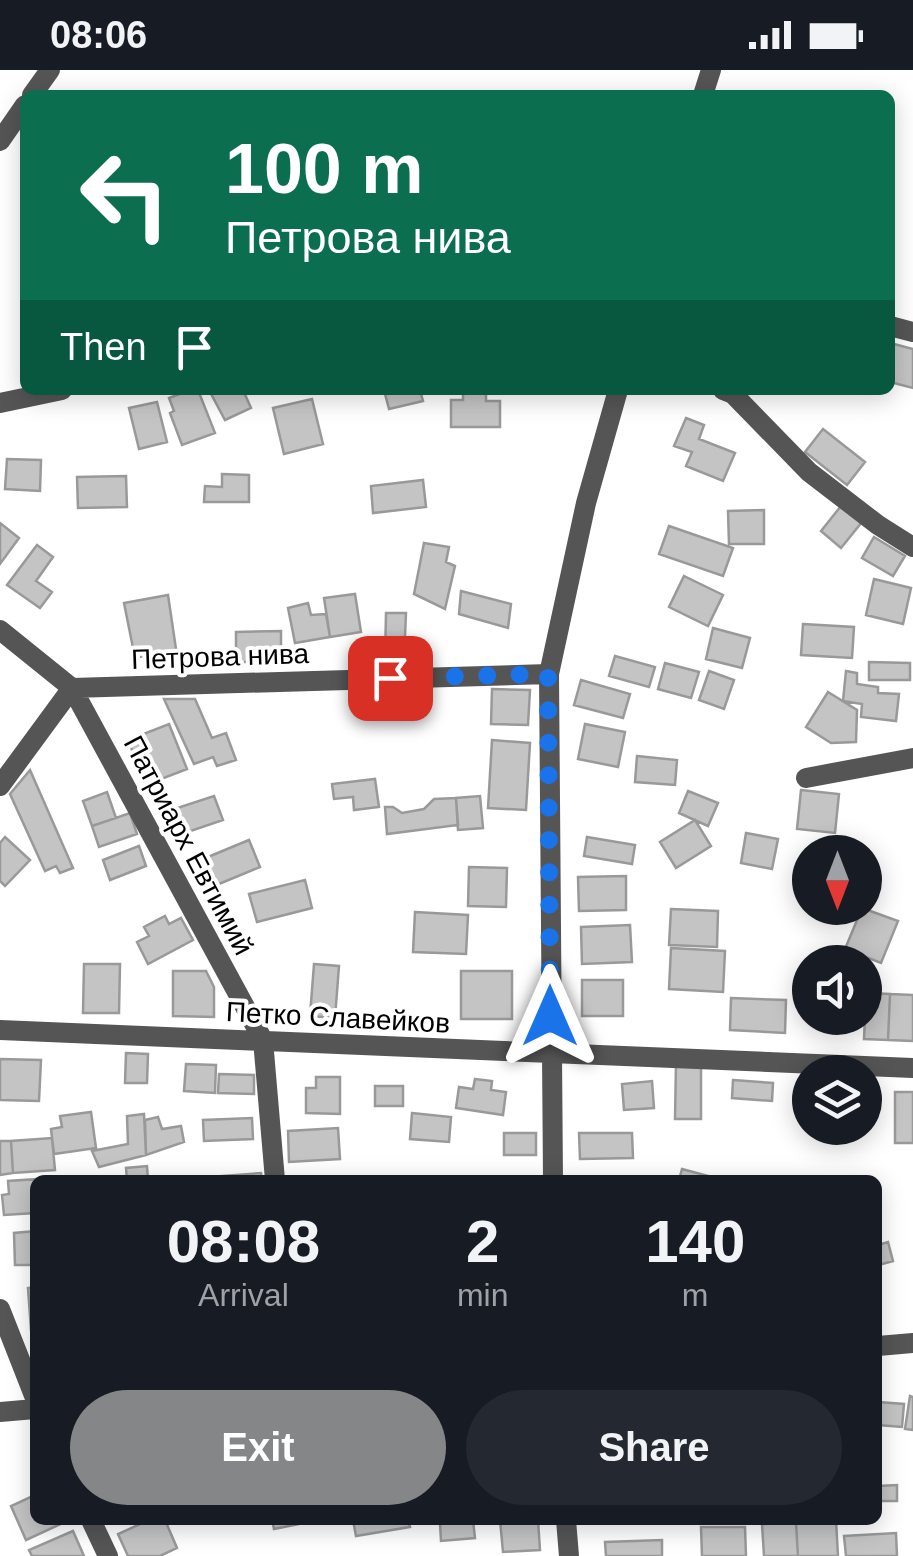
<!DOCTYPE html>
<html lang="en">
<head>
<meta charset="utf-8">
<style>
  :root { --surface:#171b24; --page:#242831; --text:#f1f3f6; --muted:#9ea1a6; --accent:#858687 }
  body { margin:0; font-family:Arial,sans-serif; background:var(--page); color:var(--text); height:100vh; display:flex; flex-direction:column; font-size:38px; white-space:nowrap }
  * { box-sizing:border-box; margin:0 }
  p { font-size:32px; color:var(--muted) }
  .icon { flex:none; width:55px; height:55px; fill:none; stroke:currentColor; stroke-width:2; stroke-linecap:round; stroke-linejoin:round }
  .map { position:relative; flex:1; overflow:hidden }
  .panel { position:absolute; left:30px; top:1105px; width:852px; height:350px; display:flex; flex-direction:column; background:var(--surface); border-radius:15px; box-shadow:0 5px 25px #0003 }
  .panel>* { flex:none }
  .top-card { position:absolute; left:20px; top:20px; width:875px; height:305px; border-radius:15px; box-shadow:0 5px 25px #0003; background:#0b6e4f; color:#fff; overflow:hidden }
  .needle { width:65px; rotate:180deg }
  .controls { position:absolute; left:792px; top:765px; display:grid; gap:20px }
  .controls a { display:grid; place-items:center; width:90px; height:90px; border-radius:50%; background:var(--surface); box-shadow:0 5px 25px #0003; font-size:50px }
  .pin { position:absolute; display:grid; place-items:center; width:85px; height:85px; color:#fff; margin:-42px; border-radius:20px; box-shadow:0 5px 15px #0006 }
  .me { position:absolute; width:110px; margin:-55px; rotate:0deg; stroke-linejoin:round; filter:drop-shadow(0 0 8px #0008) }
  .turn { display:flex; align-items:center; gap:35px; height:210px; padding:0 40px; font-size:45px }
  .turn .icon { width:130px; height:130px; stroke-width:2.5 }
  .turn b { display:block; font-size:70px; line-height:85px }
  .then { display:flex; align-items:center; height:95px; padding:0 40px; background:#0003; gap:20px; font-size:38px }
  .eta { display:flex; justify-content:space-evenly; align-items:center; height:170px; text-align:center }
  .eta b { font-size:60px; font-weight:700; line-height:70px }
  .action { display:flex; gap:20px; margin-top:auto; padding:20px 40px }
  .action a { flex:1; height:115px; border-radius:60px; background:var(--accent); color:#fff; font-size:40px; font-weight:700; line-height:115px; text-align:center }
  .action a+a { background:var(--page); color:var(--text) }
  .status { display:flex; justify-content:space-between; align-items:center; height:70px; padding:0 50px; background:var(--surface); direction:ltr }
  .status svg { height:28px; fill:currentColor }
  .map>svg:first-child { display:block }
  .building { fill:#c4c4c4; stroke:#999; stroke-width:2.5 }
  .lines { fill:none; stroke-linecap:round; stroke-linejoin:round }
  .street { stroke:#555; stroke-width:20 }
  .route { stroke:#1a73e8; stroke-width:18; stroke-dasharray:0 32.4 }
  .labels { text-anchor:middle; stroke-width:8; stroke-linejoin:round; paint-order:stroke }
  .street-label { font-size:28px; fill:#000; stroke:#fff }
</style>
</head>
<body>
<div class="status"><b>08:06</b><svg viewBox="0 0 49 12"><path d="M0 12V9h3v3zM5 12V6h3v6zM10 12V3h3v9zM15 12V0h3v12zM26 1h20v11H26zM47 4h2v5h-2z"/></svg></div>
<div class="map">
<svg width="913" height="1486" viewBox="0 0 913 1486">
  <rect width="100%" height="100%" fill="#fff"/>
  <path class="building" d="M894 274 913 279V318L890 312V290Z
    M190 320H198L215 363 182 375 170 343 174 341 169 328Z
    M209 320H243L251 338 225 350Z
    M384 320H420L423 331 389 339Z
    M463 320H486V331H500V357H451V330H463Z
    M312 329 323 374 284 384 273 338Z
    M157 332 167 372 139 379 129 338Z
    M686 348 704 355 699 369 735 383 723 411 686 396 692 382 674 376Z
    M823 359 865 392 847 415 805 382Z
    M7 389 41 390 40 421 5 419Z
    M222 404 249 405V432H204L205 416 222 417Z
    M126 406 127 437 78 438 77 407Z
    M423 410 426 437 373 443 371 416Z
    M841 436 862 452 841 478 821 461Z
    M764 440V474H729L728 441Z
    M0 453 19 468 0 494Z
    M669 456 733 478 723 506 659 484Z
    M874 467 905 486 893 506 862 488Z
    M424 473 449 477 446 492 455 496 445 539 414 524Z
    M37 475 53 487 36 511 52 522 40 538 7 515Z
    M684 506 723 525 708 556 669 537Z
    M874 509 911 518 903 554 866 545Z
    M461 521 511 534 508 558 459 544Z
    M355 524 361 562 330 567 324 528Z
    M168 525 176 579 135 588 124 533Z
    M308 533 311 545 326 544 330 567 295 573 288 538Z
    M386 543H406L404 590 385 589Z
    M803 554 854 557 852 588 801 585Z
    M713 558 750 568 742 598 706 589Z
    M281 561V592H236V562Z
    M615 586 655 597 649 617 609 606Z
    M869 592 910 593V610H869Z
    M665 593 699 602 691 628 658 619Z
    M709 601 734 610 724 639 699 630Z
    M846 601 857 603V614L878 617V623L899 624 896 651 861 647 862 634 843 631Z
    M581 610 630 624 623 648 574 635Z
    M492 619 530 620 528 655 491 654Z
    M828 622 857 640 856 672 831 673 806 657Z
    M164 629H195L212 668 226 663 236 690 217 696 213 687 194 694Z
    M169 654 187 699 146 715 128 670Z
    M585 654 625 662 618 697 578 689Z
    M492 670 530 673 526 740 488 738Z
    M637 686 677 690 675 715 635 712Z
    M30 700 73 798 60 803 56 796 45 801 10 724Z
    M375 709 379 737 354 740 353 727 334 729 332 714Z
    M801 720 839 724 835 763 797 759Z
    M688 721 718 733 708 756 679 743Z
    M107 722 116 748 92 756 83 731Z
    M214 726 223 750 176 766 168 741Z
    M480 726 483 758 458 760 456 728Z
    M456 728 458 755 387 764 385 737H393L402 743 424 739 434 729Z
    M130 743 137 764 99 777 92 756Z
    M695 750 711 776 676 798 660 772Z
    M746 763 778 769 772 799 741 793Z
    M5 767 30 790 5 816 0 811V773Z
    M587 767 635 775 632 794 584 786Z
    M249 770 260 797 202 821 191 794Z
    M139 776 146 796 110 810 103 790Z
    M469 797 507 798 506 837 468 836Z
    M626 806V840L579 841 578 807Z
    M305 810 312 838 257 852 249 824Z
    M862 838 898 851 881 893 845 879Z
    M671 839 718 841 717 877 669 875Z
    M415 842 468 845 466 884 413 882Z
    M165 846 169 854 181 848 193 870 148 894 137 872 149 866 144 857Z
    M630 855 632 892 582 894 581 857Z
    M671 878 725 881 723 922 669 919Z
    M84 894H120L119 943H83Z
    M314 894 339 896 335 948 310 946Z
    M173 901H206L214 917V947L173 946Z
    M461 901H512V949H461Z
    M582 910H623V946H582Z
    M866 923 890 924 888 970 864 969Z
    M890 924 913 925V971L888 970Z
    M731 928 786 930 785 963 730 960Z
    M126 983 148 984 147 1013H125Z
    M0 989 41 990 39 1031 0 1030Z
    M676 993H701V1049H675Z
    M186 994 216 995 215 1023 184 1021Z
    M219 1004 254 1005V1024L218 1023Z
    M316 1007H340V1044L306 1043V1018H316Z
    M475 1009 492 1011 491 1020 506 1022 503 1045 456 1038 459 1017 473 1019Z
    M733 1010 773 1013 772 1031 732 1028Z
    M652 1011 654 1038 624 1040 622 1014Z
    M375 1016H403V1036H375Z
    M895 1022H913V1073H895Z
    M91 1042 96 1078 54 1084 51 1059 62 1057 60 1046Z
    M412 1043 451 1047 449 1072 410 1069Z
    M144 1044 146 1085 99 1097 92 1081 128 1074 127 1046Z
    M158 1047 162 1059 181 1056 184 1072 146 1085 145 1050Z
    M252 1048 253 1069 204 1071 203 1050Z
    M338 1058 340 1089 289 1092 288 1061Z
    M504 1063H536V1085H504Z
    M579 1063H632L633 1088 580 1089Z
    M52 1068 55 1100 13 1103 11 1071Z
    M0 1071H11L13 1103 0 1105Z
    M147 1096 148 1110H127L126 1098Z
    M682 1099 723 1110H679Z
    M261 1103 262 1110H210V1107Z
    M38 1109 35 1110V1143L4 1145 2 1125 9 1124 8 1111Z
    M35 1161V1195H15L14 1163Z
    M888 1172 893 1191 878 1195V1175Z
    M35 1217V1260H31L28 1218Z
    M910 1326 913 1327V1360L905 1359Z
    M878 1332 904 1334 902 1357 878 1355Z
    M897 1415V1431H878V1416Z
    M35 1425V1450H64L65 1452 26 1470 11 1436Z
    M149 1450H165L177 1478 160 1486H128L118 1464Z
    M272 1450H319L274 1459Z
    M353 1450H408L410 1457 356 1466Z
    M473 1450 475 1468 441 1471 440 1453Z
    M500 1450H538L540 1480 503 1482Z
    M836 1450 838 1486H798L796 1453Z
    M796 1453 798 1486H764L762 1454Z
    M701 1457H745L746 1486H702Z
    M73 1461 84 1486H32L29 1480Z
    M896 1463 897 1486H846L844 1466Z
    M662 1470V1486H606L605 1472Z"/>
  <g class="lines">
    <path class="street" d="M32 25 50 0
      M703 25 711 0
      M0 71 25 35
      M890 256 913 262
      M723 320 733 324 809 402 878 455 913 477
      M0 333 62 320
      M0 560 72 618 263 970 275 1110
      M806 708 913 688
      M0 716 72 618 549 604
      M0 960 913 998
      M553 1110 549 604 586 433 618 320
      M0 1239 35 1328
      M878 1276 913 1273
      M0 1342 35 1339
      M91 1450 108 1486
      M566 1450 569 1486"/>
  </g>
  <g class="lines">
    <path class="route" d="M390 608 548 604 550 946"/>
  </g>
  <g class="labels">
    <g class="street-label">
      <text transform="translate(220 586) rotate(-2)" y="10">Петрова нива</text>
      <text transform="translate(189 775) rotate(62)" y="10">Патриарх Евтимий</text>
      <text transform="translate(338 947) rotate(3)" y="10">Петко Славейков</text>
    </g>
  </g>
</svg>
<div class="controls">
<a><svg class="needle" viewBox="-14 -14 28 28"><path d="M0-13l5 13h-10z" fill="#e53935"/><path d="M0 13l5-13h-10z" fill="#9ea1a6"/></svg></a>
<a><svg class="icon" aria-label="sound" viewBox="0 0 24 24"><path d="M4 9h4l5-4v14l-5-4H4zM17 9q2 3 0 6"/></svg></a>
<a><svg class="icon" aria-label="layers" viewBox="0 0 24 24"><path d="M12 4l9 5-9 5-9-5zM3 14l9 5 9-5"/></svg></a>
</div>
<div class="pin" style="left:390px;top:608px;background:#d93025"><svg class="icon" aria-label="arrive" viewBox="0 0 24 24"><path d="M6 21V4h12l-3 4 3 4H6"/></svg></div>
<svg class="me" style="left:550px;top:946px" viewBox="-20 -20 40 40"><path d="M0-17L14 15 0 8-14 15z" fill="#1a73e8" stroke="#fff" stroke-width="4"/></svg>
<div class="top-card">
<div class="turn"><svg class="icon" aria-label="left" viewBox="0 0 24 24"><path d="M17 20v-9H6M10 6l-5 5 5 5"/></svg><div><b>100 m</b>Петрова нива</div></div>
<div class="then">Then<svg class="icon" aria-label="arrive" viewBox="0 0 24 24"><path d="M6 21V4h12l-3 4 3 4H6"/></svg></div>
</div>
<section class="panel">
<div class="eta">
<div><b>08:08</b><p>Arrival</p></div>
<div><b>2</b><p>min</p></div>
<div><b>140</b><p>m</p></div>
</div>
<div class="action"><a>Exit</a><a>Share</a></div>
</section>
</div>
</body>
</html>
